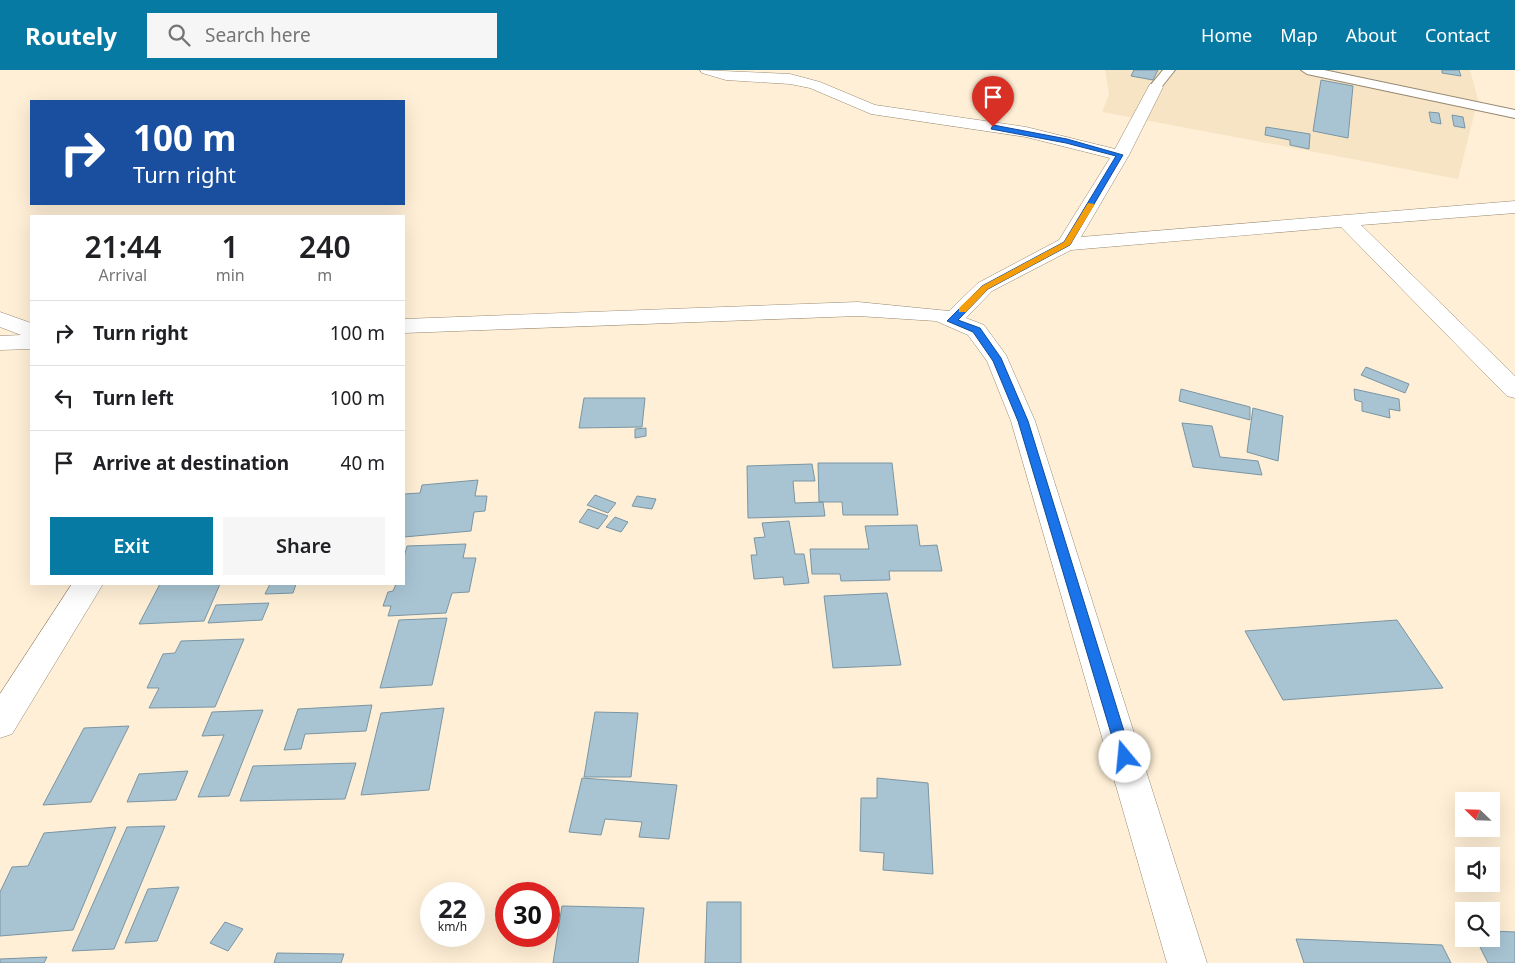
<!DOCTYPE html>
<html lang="en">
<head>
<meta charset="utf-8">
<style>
  :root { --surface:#fff; --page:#f6f6f6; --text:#202124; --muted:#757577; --line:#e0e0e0; --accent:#067aa3 }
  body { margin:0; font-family:"Noto Sans",sans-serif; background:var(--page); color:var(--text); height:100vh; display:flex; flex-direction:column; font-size:19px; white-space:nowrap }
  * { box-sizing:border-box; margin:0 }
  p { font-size:16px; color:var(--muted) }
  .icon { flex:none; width:28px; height:28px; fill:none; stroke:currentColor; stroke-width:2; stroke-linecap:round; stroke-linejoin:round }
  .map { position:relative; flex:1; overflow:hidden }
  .details { position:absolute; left:30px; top:145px; width:375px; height:370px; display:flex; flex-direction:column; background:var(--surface); border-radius:0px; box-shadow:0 5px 20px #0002 }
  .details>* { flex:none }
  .hud { position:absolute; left:30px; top:30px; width:375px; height:105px; border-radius:0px; box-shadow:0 5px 20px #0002; background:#1a4fa0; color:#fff; overflow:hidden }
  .needle { width:32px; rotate:293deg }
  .buttons { position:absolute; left:1455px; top:722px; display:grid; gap:10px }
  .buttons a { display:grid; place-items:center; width:45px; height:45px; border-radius:0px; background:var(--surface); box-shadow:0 5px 20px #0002; font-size:25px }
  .speed { position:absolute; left:420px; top:812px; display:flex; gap:10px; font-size:25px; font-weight:700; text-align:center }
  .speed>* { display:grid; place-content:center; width:65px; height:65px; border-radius:50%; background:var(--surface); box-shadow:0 5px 20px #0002; line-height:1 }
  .speed small { font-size:12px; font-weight:400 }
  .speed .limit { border:8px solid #d22; background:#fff; color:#111 }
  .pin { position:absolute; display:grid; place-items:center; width:42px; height:42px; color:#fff; margin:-51px -21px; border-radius:50% 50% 50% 0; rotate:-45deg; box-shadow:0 0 5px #0007 }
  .pin .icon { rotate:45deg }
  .me { position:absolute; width:55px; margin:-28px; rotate:343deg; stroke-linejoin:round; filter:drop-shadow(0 0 4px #0008) }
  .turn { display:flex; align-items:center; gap:18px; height:105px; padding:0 20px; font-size:22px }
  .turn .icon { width:65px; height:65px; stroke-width:2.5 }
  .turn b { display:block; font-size:35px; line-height:42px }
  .eta { display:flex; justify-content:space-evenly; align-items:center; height:85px; text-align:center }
  .eta b { font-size:30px; font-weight:600; line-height:35px }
  .primary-button { display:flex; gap:10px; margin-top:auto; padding:10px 20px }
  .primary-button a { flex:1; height:58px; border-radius:0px; background:var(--accent); color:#fff; font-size:20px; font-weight:600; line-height:58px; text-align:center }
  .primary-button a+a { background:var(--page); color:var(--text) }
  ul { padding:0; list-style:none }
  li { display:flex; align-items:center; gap:15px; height:65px; padding:0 20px; border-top:1px solid var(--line) }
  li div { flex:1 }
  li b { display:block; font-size:19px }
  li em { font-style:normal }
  header { display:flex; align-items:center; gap:30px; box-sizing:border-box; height:70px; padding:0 25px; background:var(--accent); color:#fff }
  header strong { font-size:24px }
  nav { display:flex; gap:28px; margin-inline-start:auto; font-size:18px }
  .search { width:350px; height:45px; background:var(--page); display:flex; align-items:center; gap:12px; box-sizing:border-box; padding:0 18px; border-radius:0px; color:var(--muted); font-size:19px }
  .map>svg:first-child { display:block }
  .built { fill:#f7e4c5 }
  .building { fill:#a8c4d3; stroke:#7a95a3 }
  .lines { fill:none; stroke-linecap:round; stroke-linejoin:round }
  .lane-casing { stroke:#968871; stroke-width:2 }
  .street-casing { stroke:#968871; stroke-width:1 }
  .lane { fill:#fff; fill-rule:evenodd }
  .street { fill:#fff; fill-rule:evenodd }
  .route { fill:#1a73e8; stroke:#114b97 }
  .slow { fill:#f59e0b }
</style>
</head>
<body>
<header>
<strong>Routely</strong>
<div class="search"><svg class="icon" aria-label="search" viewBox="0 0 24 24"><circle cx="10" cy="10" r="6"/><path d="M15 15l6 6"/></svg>Search here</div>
<nav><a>Home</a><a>Map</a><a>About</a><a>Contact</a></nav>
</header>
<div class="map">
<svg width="1515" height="893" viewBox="0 0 1515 893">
  <rect width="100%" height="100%" fill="#ffefd6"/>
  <path class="built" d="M1105 0H1470L1478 29 1458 109 1102 42 1109 24Z"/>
  <path class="building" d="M1134 0H1158L1153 10 1131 6Z
    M1442 0H1459L1461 6 1442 3Z
    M1321 10 1353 16 1348 68 1313 61Z
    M1429 42 1439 43 1441 54 1431 52Z
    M1452 45 1463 47 1465 58 1454 56Z
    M1266 57 1310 64 1309 79 1290 75V70L1265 65Z
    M1366 297 1409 314 1405 323 1361 305Z
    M1181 319 1250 337V350L1179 331Z
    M1354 319 1399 329 1400 341 1389 339 1390 348 1362 341V332L1355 330Z
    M584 328H645L642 357 579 358Z
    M1253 338 1283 346 1278 391 1247 382Z
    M1182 353 1212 356 1220 387 1258 391 1262 405 1193 397Z
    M646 358V366L635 368V359Z
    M818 393H892L898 445H843L842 432H819Z
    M812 394 815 411H793L795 433 823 432 825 446 748 448 747 396Z
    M478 410 475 426H487L485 441 474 442 471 461 404 467V424L420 423 422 415Z
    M595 425 616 433 608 443 587 435Z
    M637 426 656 429 652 439 632 436Z
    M588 439 608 446 598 459 579 452Z
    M615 447 628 452 621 462 606 457Z
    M789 451 795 484H804L809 513 784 515 783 507 754 509 751 485H757L754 468 765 467 762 453Z
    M917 455 920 476 937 475 942 501H889L890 510 841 511 840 504H812L810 479H869L865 456Z
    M466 474 463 488H476L469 522 452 523 446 543 388 546 391 536H383L388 522 393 521 396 514H404V487L407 476Z
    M160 514H220L204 551 139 554Z
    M270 514H296L293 523 265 524Z
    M887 523 901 595 833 598 824 526Z
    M269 533 262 550 208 553 216 535Z
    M447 548 432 615 380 618 399 550Z
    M1397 550 1443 618 1283 630 1245 561Z
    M244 569 215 637 149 638 159 618H147L163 584 175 583 181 571Z
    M372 635 366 661 305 664 301 679 284 680 298 639Z
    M444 638 429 720 361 725 381 643Z
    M263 640 229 726 198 727 224 665 202 666 212 642Z
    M595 642 638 643 631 707H584Z
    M129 656 91 732 43 735 84 658Z
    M356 693 345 729 240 731 253 696Z
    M188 701 176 730 127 732 139 704Z
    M582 708 677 715 669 769 639 767 642 752 605 749 601 765 569 762Z
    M877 708 928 713 933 804 883 800 884 783 860 781 861 728H877Z
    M165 756 114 879 72 881 127 757Z
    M116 757 73 860 0 866V822L12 797 28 796 44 763Z
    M179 817 157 871 125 873 148 819Z
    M707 832H741V893H705Z
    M562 836 644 838 638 893H553Z
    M225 852 243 859 228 881 210 873Z
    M1491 861 1515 862V893H1488L1476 869H1491Z
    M1296 869 1442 875 1451 893H1304Z
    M277 883 344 884 341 893H274Z
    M47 887 44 893H0V889Z"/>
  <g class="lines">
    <g class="lane-casing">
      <path id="lane" d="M1163 0H1175L1159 20H1151L1149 17Z
        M1301 0H1324L1515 40V48L1307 4Z"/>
    </g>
    <g class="street-casing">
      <path id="street" d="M700 0 790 4 820 12 875 35 1026 57 1115 79 1150 14H1160L1163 17 1129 85 1081 167 1515 131V143L1361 155 1515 306V328L1507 326 1341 157 1071 180 992 221 966 248 984 255 1006 285 1035 351 1207 893H1167L1011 351 987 291 968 265 936 251 858 246 404 263V249L858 232 949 241 978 213 1059 170 1110 88 1026 67 871 44 810 18 790 14 726 10 702 3Z
        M0 242 31 253V279L0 280V266L21 265 0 257Z
        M72 514H103L12 664 0 668V624Z"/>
    </g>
    <use href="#lane" class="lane"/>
    <use href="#street" class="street"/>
  </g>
  <path class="route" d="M993 55 1067 69 1123 85 1070 175 988 219 958 250 980 258 1001 288 1028 351 1132 687 1130 692 1125 694 1120 692 1118 687 1018 351 993 291 973 262 947 251 982 216 1064 172 1116 86 1066 73 991 59Z"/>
  <path class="slow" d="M1088 133 1095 134 1070 175 988 219 966 242H959V238L982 216 1064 172Z"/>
</svg>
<div class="buttons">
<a><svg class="needle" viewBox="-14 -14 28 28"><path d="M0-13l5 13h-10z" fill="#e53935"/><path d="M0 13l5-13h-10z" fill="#757577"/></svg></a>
<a><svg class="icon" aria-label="sound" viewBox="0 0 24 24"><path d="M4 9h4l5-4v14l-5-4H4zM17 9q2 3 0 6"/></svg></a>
<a><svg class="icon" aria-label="search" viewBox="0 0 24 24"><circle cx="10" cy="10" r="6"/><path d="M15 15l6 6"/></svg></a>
</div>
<div class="speed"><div>22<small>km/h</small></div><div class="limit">30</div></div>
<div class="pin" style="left:993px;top:57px;background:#d93025"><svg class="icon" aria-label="arrive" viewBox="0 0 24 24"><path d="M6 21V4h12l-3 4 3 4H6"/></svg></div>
<svg class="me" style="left:1125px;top:687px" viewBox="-20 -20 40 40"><circle r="19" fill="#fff"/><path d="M0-13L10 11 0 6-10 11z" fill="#1a73e8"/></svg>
<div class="hud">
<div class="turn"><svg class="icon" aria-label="right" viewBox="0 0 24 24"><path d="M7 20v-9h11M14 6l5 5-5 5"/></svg><div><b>100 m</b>Turn right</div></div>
</div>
<section class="details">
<div class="eta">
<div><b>21:44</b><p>Arrival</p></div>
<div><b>1</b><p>min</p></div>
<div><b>240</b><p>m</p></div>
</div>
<ul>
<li><svg class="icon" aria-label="right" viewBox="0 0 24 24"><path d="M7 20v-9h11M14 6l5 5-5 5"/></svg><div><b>Turn right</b></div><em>100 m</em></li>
<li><svg class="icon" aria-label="left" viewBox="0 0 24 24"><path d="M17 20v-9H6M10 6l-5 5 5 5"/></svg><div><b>Turn left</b></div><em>100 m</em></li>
<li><svg class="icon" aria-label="arrive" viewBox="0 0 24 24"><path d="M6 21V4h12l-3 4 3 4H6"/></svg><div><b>Arrive at destination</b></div><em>40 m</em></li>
</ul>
<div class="primary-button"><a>Exit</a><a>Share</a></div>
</section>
</div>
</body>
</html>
